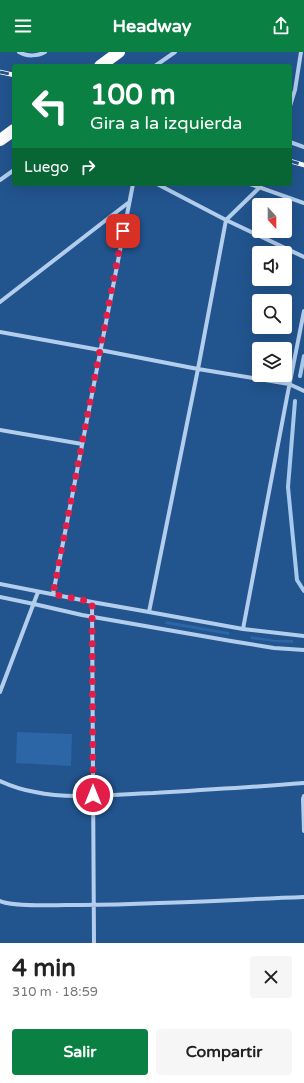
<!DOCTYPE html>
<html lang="es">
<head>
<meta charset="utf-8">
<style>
  :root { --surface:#fff; --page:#f6f6f6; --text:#222; --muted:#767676; --accent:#0b8043 }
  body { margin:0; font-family:"Varela Round",sans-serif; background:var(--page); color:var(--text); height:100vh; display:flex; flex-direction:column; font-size:15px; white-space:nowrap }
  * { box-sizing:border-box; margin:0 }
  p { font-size:13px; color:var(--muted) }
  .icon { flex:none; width:22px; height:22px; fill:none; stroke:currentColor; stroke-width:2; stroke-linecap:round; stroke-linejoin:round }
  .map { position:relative; height:891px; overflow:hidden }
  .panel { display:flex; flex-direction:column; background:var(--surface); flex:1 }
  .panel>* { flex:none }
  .top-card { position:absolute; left:12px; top:12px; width:280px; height:122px; border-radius:4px; box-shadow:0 4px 16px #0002; background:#0b8043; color:#fff; overflow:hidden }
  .needle { width:26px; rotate:159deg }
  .tools { position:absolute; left:252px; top:146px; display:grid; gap:8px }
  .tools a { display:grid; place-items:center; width:40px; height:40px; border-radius:4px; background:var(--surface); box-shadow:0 4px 16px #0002; font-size:20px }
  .pin { position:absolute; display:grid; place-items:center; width:34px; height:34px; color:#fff; margin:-17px; border-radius:8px; box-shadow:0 2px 6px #0006 }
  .me { position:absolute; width:44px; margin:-22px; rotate:0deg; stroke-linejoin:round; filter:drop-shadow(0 0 3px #0008) }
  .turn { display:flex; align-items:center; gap:14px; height:84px; padding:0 12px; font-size:18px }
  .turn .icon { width:52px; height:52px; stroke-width:2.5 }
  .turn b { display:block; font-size:28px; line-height:34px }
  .then { display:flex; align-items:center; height:38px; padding:0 12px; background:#0003; gap:8px; font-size:15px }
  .round { display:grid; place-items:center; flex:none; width:42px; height:42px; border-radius:4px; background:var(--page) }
  .headline { display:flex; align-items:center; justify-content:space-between; height:68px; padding:0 12px }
  h1 { font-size:24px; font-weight:700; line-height:30px }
  .action { display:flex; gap:8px; margin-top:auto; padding:8px 12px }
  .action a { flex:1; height:46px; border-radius:4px; background:var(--accent); color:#fff; font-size:16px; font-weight:700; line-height:46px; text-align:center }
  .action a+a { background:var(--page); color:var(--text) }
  header { display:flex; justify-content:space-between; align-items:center; height:52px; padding:0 12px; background:var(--accent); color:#fff; font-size:18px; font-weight:700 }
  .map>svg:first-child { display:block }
  .green { fill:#2c66a6 }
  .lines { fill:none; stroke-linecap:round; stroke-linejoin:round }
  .stream { stroke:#a6c9ed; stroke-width:4 }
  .street { stroke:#b2ceec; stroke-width:4 }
  .highway { stroke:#fff; stroke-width:12 }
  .rail-casing { stroke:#fff; stroke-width:4.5 }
  .rail { stroke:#22548e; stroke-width:3; stroke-dasharray:9; stroke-linecap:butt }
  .route { stroke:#e11d48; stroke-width:7; stroke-dasharray:0 12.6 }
</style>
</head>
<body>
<header><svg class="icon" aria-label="menu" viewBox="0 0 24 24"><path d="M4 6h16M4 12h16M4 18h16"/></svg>Headway<svg class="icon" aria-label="share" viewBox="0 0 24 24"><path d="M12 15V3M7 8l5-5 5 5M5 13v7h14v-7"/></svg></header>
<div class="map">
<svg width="304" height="891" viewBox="0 0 304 891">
  <rect width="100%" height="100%" fill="#22548e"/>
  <path class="green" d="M166 569 229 580V583L165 572Z
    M251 584 276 588H293V591L275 590 251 587Z
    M17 680 72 682 71 714 16 711Z"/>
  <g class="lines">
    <path class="stream" d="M300 324 304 304
      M295 349 288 435 297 528 304 539"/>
    <path class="street" d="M19 0C27 5 38 4 45 0
      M155 14 175 0
      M290 54 295 38 301 0
      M290 90 304 95
      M0 128 14 118
      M157 132 226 168 304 205
      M250 132 304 151
      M0 250 128 151
      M0 280 100 298 198 317 289 332 304 339
      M0 378 82 392
      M0 532 92 550 149 560 243 577 304 584
      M53 542 133 132
      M0 545 34 552 82 563 231 589 274 596 304 598
      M92 550 94 891
      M149 560 198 317 226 168 259 136
      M243 577 287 345 304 259
      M0 640 38 540
      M0 729C11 734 23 738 35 740 71 748 115 742 153 741 203 738 254 735 304 731
      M304 744 303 747 304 779
      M0 849C15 855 49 853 67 853 146 853 225 848 304 845"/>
    <path class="highway" d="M100 14 119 0
      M0 88 14 78"/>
    <g class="rail-casing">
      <path id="rail" d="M0 20 14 23
        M290 109 304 113"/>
    </g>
    <use href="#rail" class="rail"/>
  </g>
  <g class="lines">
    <path class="route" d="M93 743 92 550 53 542 123 179"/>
  </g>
</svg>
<div class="tools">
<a><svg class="needle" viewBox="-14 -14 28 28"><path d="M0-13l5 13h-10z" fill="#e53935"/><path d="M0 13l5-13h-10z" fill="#767676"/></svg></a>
<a><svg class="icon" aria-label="sound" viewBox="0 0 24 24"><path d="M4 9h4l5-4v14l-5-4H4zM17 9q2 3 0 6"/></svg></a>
<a><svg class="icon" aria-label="search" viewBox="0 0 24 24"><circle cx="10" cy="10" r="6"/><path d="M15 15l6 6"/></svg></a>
<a><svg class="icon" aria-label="layers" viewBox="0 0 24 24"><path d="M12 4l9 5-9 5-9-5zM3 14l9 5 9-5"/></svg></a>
</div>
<div class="pin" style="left:123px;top:179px;background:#d93025"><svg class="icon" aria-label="arrive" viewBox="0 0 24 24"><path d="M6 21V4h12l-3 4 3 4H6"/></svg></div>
<svg class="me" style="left:93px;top:743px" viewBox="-20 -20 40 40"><circle r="17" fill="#e11d48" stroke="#fff" stroke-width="3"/><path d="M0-11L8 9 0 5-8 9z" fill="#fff"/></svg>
<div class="top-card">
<div class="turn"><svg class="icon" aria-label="left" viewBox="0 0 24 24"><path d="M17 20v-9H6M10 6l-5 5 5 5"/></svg><div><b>100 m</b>Gira a la izquierda</div></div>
<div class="then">Luego<svg class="icon" aria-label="right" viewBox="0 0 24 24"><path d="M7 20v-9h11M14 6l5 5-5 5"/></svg></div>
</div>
</div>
<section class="panel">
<div class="headline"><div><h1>4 min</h1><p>310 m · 18:59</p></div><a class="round"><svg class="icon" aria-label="close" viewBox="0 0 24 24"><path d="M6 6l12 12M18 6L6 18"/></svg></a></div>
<div class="action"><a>Salir</a><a>Compartir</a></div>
</section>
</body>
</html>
